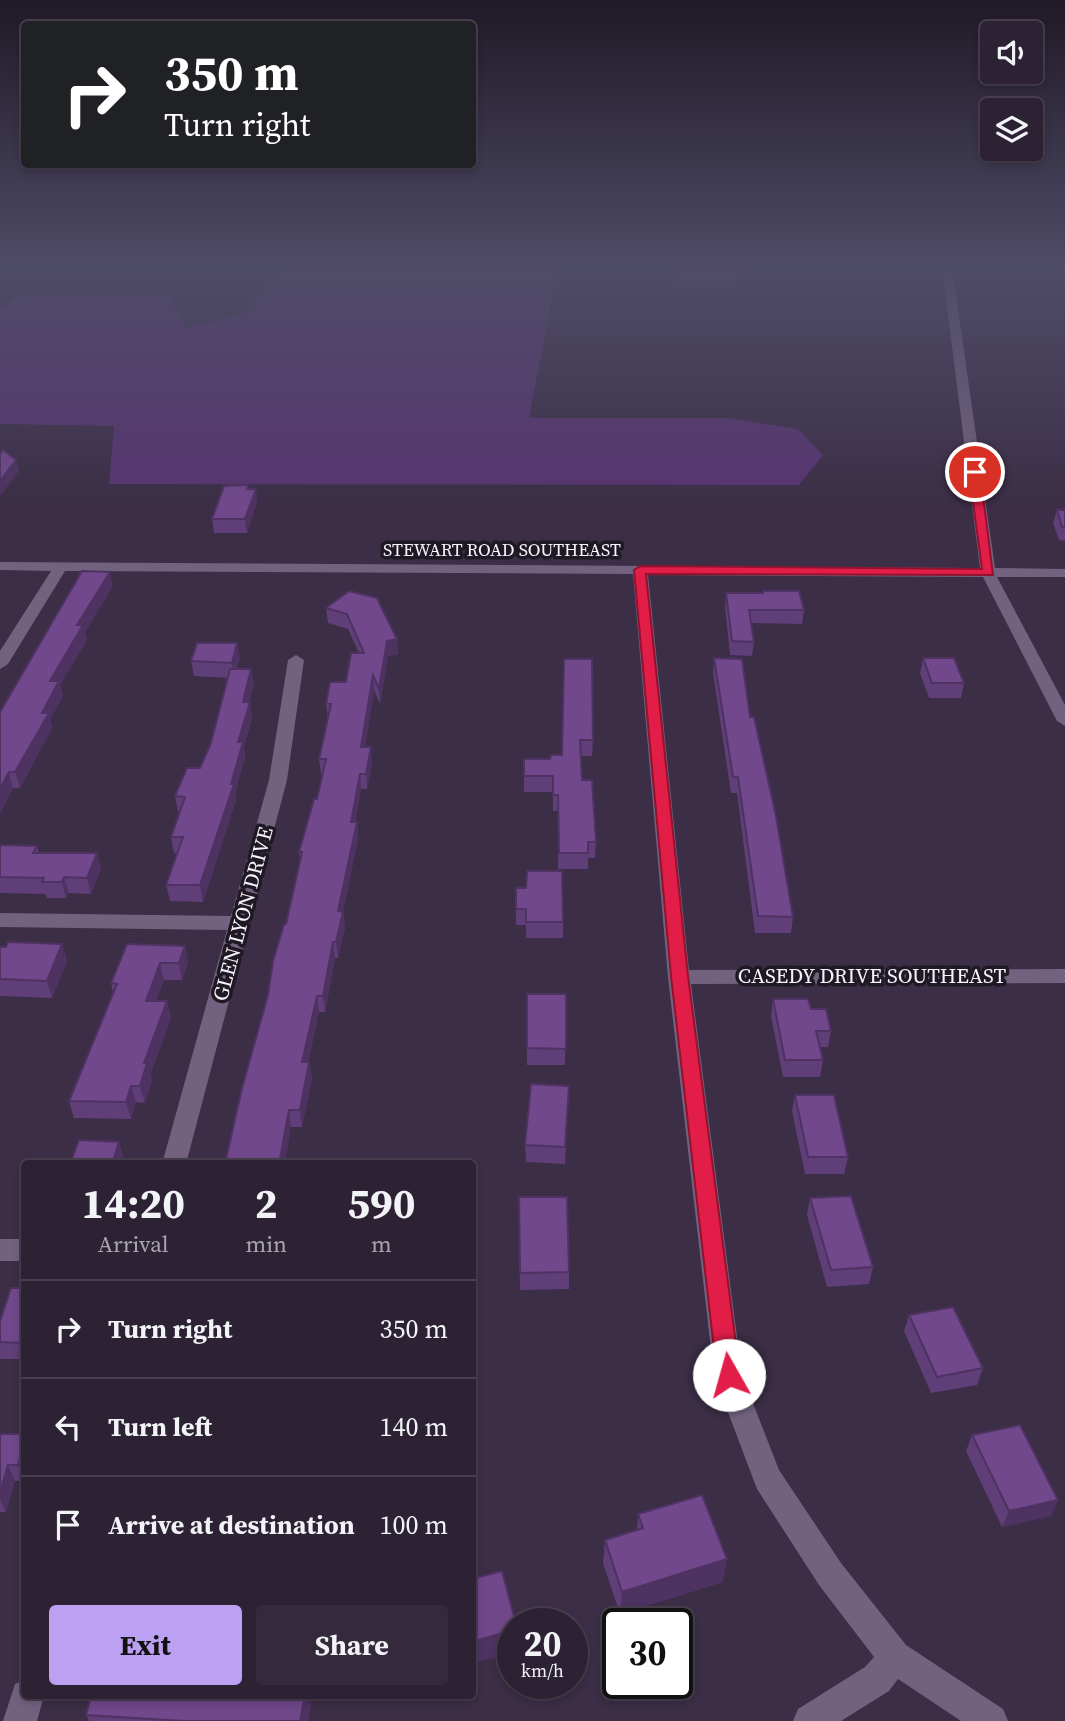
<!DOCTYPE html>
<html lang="en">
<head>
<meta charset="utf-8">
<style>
  :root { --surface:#2c2234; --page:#342a3c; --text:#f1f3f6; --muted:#a6a4ac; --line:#483f4f; --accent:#bca0f2 }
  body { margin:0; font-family:"Source Serif 4",serif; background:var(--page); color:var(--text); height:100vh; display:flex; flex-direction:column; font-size:26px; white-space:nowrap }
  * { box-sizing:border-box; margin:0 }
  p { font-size:23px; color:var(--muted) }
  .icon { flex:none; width:38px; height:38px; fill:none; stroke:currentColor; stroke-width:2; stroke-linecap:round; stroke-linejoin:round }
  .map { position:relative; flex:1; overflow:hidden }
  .sheet { position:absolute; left:21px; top:1160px; width:455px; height:539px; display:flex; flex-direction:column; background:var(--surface); border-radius:7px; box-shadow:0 4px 10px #0003,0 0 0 2px var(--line) }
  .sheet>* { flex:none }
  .banner { position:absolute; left:21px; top:21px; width:455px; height:147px; border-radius:7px; box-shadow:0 4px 10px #0003,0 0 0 2px var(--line); background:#202124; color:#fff; overflow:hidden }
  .tools { position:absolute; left:980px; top:21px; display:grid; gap:14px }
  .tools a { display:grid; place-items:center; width:63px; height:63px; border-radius:7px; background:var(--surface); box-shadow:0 4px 10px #0003,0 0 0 2px var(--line); font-size:35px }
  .speed { position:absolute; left:497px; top:1608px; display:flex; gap:14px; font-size:35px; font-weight:700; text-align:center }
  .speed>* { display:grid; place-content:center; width:91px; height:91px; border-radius:50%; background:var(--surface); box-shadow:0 4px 10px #0003,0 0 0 2px var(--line); line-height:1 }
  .speed small { font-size:18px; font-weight:400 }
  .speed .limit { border:4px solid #111; border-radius:10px; background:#fff; color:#111 }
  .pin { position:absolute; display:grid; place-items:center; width:60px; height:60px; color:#fff; margin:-30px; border:4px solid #fff; border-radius:50%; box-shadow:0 2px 7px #0007 }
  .me { position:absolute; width:77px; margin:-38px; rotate:353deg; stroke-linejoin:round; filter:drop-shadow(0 0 5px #0008) }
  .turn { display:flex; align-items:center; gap:24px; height:147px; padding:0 28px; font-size:32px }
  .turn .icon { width:91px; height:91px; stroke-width:2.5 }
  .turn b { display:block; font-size:49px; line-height:60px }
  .eta { display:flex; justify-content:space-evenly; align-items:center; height:119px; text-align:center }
  .eta b { font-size:42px; font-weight:700; line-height:49px }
  .action { display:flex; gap:14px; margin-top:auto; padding:14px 28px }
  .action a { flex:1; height:80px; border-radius:7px; background:var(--accent); color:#111; font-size:28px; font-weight:700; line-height:80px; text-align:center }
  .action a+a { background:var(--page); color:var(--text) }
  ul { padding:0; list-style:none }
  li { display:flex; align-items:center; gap:21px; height:98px; padding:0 28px; border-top:2px solid var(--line) }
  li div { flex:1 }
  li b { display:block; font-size:26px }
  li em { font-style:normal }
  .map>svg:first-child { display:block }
  .green { fill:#583470 }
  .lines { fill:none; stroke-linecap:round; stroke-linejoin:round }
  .minor { fill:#73627f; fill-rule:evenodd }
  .wall { fill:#603e78 }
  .shaded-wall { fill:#4e3261 }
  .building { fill:#70488b; stroke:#4e3261; stroke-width:2 }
  .route { fill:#e11d48; stroke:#92132f; stroke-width:2 }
  .labels { text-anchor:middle; stroke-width:7; stroke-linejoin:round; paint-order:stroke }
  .far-street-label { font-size:18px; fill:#f8f1fe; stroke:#1f1924 }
  .street-label { font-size:21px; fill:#f8f1fe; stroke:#1f1924 }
</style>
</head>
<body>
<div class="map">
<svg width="1065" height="1721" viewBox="0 0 1065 1721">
  <rect width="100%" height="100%" fill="#3b2e46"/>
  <path class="green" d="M290 267H558L529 418H727L798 429 823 455 799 485 109 484 114 426 0 424V309L17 297 167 293 187 328 243 314Z
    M676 267H749L730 288 678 289Z"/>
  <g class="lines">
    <path class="minor" d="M942 267H952L995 568 1065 569V577H997L1065 705V726L1057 721 983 577 648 575 689 970 1065 969V983L691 984 742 1375 779 1470 841 1563 906 1645 1003 1709 1008 1721H961L898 1679 889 1691 841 1721H793L798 1709 865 1667 874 1657 819 1585 757 1489 714 1375 668 977 633 574 65 571 8 664 0 669V651L51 571 0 570V562L980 568Z
      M296 655 304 660 287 780 186 1164H162L227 930 0 927V913L231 916 269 780 288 660Z
      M0 1239H24V1261H0Z
      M24 1680V1696H44L37 1721H3L15 1684Z"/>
  </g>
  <path class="wall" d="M248 485V489L257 502 247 533H214L212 519Z
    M1057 510H1065V541L1059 540 1053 523Z
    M113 586 85 632 87 640 60 685 63 696 50 719 52 728 20 788H13L0 814V712Z
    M349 591 397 639 398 654 388 656 380 704 374 690 365 747 372 762 367 789H361L355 822H357L358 838 343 912 345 928 338 958H335L325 1012H319L308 1062H309L312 1078 302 1127H291L268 995 286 924 300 860 299 852 317 799 323 774H321L319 759 328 719 326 704 346 682 359 653 348 629 328 623 326 608Z
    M763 591 804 610 802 624 751 623 754 642 752 656 730 655 725 606 726 593H762Z
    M240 658 236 669H251L254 684 249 702 252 718 244 747 245 757 235 793 236 800 203 902 170 901 166 885 177 853H174L171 837 180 812H178L175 796 200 768 211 743 228 678 194 676 191 661Z
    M714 658 750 717 793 917 791 933H755L737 793H731L713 673Z
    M923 658 964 683 961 698H929L920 673Z
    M564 659 593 740 592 756H581L582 780 596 842 595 858H588V869H558V811H553V792H524V759H550L562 755Z
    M0 845 37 846 39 853H97L101 869 91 894 69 893 66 898H47L45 894 0 893Z
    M516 888H526L563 922V938H526V925H516Z
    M62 944 67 961 52 998 0 996V947Z
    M185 946 188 963 182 980H164L156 1001H167L171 1018 150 1075 152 1080 145 1103 136 1102 131 1119 74 1118 69 1101 113 992 111 983Z
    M527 994H566L565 1065H527Z
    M773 999 811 1009 831 1031 828 1047H820L823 1060 820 1077H783L771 1016Z
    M569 1086 565 1164 526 1162 525 1145Z
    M795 1095 848 1157 844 1174H805L792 1111Z
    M519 1197 569 1272V1289L520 1290Z
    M810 1198 873 1267 869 1284 827 1287 807 1215Z
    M24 1288V1359H0V1321Z
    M909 1315 983 1368 977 1385 931 1393 904 1331Z
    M0 1434H24V1481H15L6 1512H0Z
    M972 1435 1051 1516 1002 1527 966 1451Z
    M638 1514 723 1582 620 1614 603 1563 605 1540 637 1530Z
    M91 1696H312L308 1721H89L86 1715Z"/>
  <path class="shaded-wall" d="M16 460 19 471 0 496V481Z
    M256 489 257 502 247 533 245 519Z
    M110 572 113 586 85 632 87 640 60 685 63 696 50 719 52 728 20 788 15 772 42 713 50 681 77 625Z
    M397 639 398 654 388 656 380 704 379 689 387 641Z
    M237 643 240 658 234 678 232 663Z
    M251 669 254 684 245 718 243 702Z
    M373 675 374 690 363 762 361 747Z
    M250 702 252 718 244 747 245 757 235 793 236 800 203 902 200 885 231 784 238 742Z
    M371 747 372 762 367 789 366 774Z
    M9 772 13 788 0 814V789Z
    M360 774 361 789 352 838 351 822Z
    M357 822 358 838 343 912 345 928 338 958 336 942 338 911Z
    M97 853 101 869 91 894 87 878Z
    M64 877 69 893 66 898 62 882Z
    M333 942 335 958 325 1012 323 996Z
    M62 944 67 961 52 998 47 981Z
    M185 946 188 963 182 980 179 963Z
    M160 963 164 980 150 1017 146 1001Z
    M317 996 319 1012 304 1078 302 1062Z
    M167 1001 171 1018 150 1075 152 1080 145 1103 140 1086 144 1063Z
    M309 1062 312 1078 302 1127 300 1110Z
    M131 1086 136 1102 131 1119 126 1102Z
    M289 1110 291 1127 285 1164H279Z
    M119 1142 124 1159 122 1164H112Z
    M24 1444V1480L18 1465Z
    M8 1465 15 1481 6 1512 0 1499V1492Z
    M1058 1500 1051 1516 1002 1527 1009 1511Z
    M727 1559 723 1582 620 1614 622 1592Z
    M513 1630V1652L472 1664V1642Z
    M305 1696H312L308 1721H300Z"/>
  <path class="building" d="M3 450 16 460 0 481V454Z
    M248 485 247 489H256L245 519H212L224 486Z
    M1057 510H1065V527H1062Z
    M82 571 110 572 77 625H83L50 681H59L42 713H49L15 772H9L0 789V712Z
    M349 591 377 598 397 639 387 641 379 689 373 675 361 747H371L366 774H360L351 822H357L338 911 343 912 336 942H333L323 996H317L302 1062H309L300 1110H289L279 1164H225L242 1088 268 995 273 961 284 924H286L302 852H299L314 799H317L326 759H319L331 704H326L330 682H346L351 653H364L347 614 326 608Z
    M763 591H799L804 610H749L754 642 732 641 726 593H763Z
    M197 643H237L232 663 191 661Z
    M714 658 742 659 750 717H754L776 816 793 917 758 916 738 777H733Z
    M923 658H954L964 683H932Z
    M564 659H592L593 740H580L582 780H592L596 842H588V853H559L558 795H553V776H524V759H550L551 755H562Z
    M230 669H251L243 702H250L238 742H243L231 784H234L200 885H166L183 837H171L185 797 175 796 187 768H200L211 743Z
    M0 845 37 846 33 853H97L87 878 64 877 62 882H42L44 878 0 877Z
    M527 871H562L563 922H526V909H516V888H526Z
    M8 942 62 944 47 981 0 979V947H6Z
    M127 944 185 946 179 963H160L146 1001H167L144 1063H147L140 1086H131L126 1102 69 1101 117 984 111 983Z
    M527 994H566V1049L527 1048Z
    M773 999H808L811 1009H826L831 1031H816L823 1060H785Z
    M531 1084 569 1086 565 1147 525 1145Z
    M795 1095H834L848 1157H808Z
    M79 1140 119 1142 112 1164H70Z
    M851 1196 873 1267 831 1270 810 1198Z
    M519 1197H567L569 1272 520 1273Z
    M11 1288H24V1343L0 1342V1321Z
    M953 1307 983 1368 937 1377 909 1315Z
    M1020 1425 1058 1500 1009 1511 972 1435Z
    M0 1434H24V1444L18 1465H8L0 1492Z
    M702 1495 727 1559 622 1592 605 1540 643 1528 638 1514Z
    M502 1571 516 1624H513V1630L472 1642V1579Z
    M91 1696H305L300 1721H184L86 1715Z"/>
  <linearGradient id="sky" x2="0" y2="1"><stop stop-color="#201926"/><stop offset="0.53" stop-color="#4f4c68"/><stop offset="1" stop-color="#4f4c68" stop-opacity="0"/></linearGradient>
  <rect width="1065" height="508" fill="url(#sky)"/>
  <path class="route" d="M975 469 980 472 993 575 646 574 688 976 740 1375 737 1383 729 1386 720 1383 717 1375 671 976 634 570 640 566 982 569 969 472Z"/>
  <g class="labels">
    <g class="far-street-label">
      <text x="502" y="556">STEWART ROAD SOUTHEAST</text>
    </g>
    <g class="street-label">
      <text transform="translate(243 914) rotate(-75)" y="7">GLEN LYON DRIVE</text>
      <text x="872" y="983">CASEDY DRIVE SOUTHEAST</text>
    </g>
  </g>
</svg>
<div class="tools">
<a><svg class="icon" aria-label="sound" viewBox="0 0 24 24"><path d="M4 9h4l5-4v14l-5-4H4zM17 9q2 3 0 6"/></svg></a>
<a><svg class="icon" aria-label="layers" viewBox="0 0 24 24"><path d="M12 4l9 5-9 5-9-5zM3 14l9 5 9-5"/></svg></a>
</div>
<div class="speed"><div>20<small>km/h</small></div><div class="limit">30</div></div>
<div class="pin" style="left:975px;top:472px;background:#d93025"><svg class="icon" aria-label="arrive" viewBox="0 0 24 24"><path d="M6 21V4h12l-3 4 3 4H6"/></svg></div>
<svg class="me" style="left:729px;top:1375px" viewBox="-20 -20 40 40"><circle r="19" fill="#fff"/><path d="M0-13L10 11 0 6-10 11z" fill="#e11d48"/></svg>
<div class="banner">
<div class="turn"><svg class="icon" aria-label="right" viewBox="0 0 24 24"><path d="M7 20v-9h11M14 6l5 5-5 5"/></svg><div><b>350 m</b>Turn right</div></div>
</div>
<section class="sheet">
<div class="eta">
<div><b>14:20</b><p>Arrival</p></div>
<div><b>2</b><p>min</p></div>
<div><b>590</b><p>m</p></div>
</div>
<ul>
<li><svg class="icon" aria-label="right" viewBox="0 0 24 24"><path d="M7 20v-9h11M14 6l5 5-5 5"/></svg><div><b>Turn right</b></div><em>350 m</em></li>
<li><svg class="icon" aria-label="left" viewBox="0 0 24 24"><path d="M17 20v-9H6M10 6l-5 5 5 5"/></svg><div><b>Turn left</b></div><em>140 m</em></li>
<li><svg class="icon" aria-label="arrive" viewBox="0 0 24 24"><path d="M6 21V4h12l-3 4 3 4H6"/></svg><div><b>Arrive at destination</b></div><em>100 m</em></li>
</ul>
<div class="action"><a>Exit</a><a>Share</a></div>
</section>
</div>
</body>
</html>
